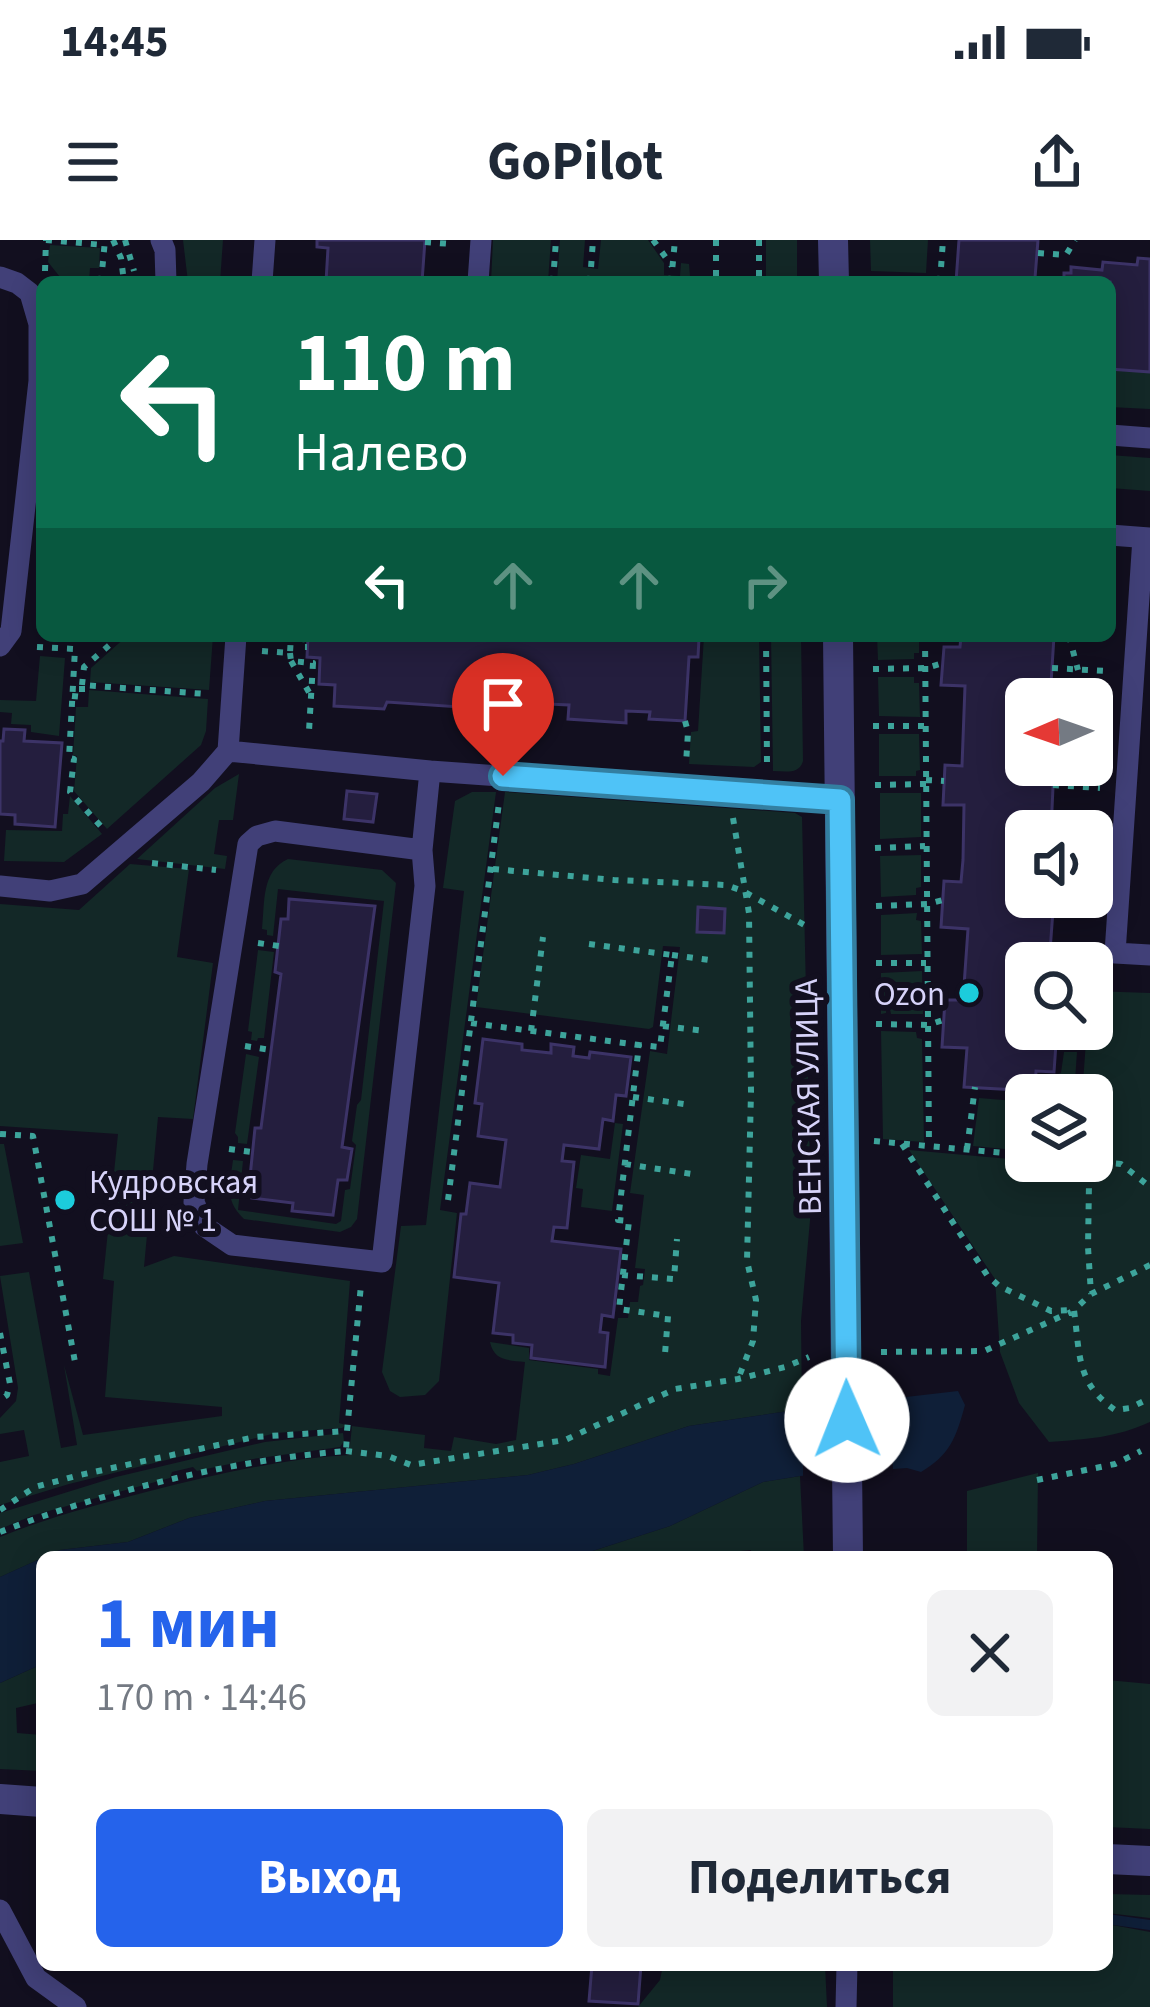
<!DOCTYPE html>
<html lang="ru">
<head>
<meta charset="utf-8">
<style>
  :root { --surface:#fff; --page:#f2f2f3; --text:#1f2937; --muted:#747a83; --accent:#2563eb }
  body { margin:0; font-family:"Source Sans 3",sans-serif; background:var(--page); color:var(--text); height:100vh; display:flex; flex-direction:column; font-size:45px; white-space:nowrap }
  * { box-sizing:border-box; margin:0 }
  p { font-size:39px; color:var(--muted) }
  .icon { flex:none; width:66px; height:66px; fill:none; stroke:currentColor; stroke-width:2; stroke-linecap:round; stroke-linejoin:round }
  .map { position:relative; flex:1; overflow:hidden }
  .panel { position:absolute; left:36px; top:1311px; width:1077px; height:420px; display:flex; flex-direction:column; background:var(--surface); border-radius:18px; box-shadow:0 6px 30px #0003 }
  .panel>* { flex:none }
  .guide { position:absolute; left:36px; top:36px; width:1080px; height:366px; border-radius:18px; box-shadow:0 6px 30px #0003; background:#0b6e4f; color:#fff; overflow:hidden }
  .needle { width:78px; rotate:268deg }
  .fabs { position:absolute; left:1005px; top:438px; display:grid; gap:24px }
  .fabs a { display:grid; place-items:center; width:108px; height:108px; border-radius:18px; background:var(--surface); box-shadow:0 6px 30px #0003; font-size:60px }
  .pin { position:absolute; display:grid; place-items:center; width:102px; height:102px; color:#fff; margin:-123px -51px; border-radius:50% 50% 50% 0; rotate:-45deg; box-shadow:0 0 12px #0007 }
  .pin .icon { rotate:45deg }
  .me { position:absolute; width:132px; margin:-66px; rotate:359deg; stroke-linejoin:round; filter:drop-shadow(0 0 9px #0008) }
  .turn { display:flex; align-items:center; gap:42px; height:252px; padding:0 60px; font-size:54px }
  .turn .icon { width:156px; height:156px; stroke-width:2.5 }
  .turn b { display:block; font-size:84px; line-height:102px }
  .lanes { display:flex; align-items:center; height:114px; padding:0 60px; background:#0003; justify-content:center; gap:60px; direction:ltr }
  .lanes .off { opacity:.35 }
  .round { display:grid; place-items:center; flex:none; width:126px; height:126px; border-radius:18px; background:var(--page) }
  .headline { display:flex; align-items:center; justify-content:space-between; height:204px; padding:0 60px }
  h1 { font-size:72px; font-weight:700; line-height:90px; color:var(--accent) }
  .cta { display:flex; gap:24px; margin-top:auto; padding:24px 60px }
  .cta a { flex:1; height:138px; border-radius:18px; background:var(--accent); color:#fff; font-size:48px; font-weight:700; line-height:138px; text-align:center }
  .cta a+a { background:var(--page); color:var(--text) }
  .status { display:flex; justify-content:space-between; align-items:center; height:84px; padding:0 60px; background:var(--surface); direction:ltr }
  .status svg { height:33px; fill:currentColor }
  header { display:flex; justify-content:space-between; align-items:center; height:156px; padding:0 60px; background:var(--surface); font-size:54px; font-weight:700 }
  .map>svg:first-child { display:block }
  .green { fill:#132827 }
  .water { fill:#0f1f38 }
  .pier { fill:#120f1f }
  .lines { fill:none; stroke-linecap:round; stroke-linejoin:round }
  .stream { stroke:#0f1f38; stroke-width:10 }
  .building { fill:#241e3e; stroke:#3c3367; stroke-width:3 }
  .path { stroke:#3da49b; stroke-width:6; stroke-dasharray:6 9; stroke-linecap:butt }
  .service { stroke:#414078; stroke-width:21 }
  .minor { stroke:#414078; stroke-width:30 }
  .tertiary { stroke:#414078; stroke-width:30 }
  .route-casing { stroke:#337fa1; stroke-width:30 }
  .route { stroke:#4fc3f7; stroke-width:21 }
  .poi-dot { fill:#1cccdc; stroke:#120f1f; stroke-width:4.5 }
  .labels { text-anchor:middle; stroke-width:12; stroke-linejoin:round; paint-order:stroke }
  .poi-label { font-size:33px; fill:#d7d3f9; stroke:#120f1f; text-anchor:end }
  .street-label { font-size:33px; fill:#d7d3f9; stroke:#120f1f }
</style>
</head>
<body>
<div class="status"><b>14:45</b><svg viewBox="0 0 49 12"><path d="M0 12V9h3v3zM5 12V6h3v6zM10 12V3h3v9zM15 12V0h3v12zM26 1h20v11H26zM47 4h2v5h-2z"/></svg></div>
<header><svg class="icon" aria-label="menu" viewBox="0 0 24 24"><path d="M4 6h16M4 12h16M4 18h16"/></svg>GoPilot<svg class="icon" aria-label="share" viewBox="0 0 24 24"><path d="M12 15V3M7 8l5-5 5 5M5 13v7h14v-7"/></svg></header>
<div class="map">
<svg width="1150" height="1767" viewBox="0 0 1150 1767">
  <rect width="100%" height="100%" fill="#120f1f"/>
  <path class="green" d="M183 0H223L220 42H188Z
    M493 0H551L548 42H491Z
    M560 0H585L583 27 598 29 601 0H648L664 23V35L680 36 681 23 689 24 690 36 712 37V42H557Z
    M766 0H797V42H766Z
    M870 0H928L926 33 871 31Z
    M50 5 100 8 99 28H90L89 42H64L48 22Z
    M1110 128 1150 131V169L1110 167Z
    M1110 215 1150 218V251L1110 248Z
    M127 396H213L209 450 90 442 91 428Z
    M704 396H759L761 522 754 527 689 524 691 492 698 491Z
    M771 396H801L803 521C799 535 785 531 773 531Z
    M877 396H919V413H914V419L878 420Z
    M40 416 65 418 59 496 31 492V485L11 484 12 473 0 472V460L36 461Z
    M878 437H914V443H919L920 477 879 476Z
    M89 450 208 459 206 491 201 505 107 589 74 551 77 516 73 515 76 467H88Z
    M879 494H919L920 530 916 531V536H879Z
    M239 534 233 580H219L214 614 227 616 225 629 137 619 215 548Z
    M472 552H496L440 970 457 973 439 1141 425 1155 400 1157 390 1151 382 1132 401 986 426 985 464 651 443 648 455 561Z
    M505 552 795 573 802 577 811 969 801 1081 802 1169 689 1186 574 1224 528 1235 265 1261 189 1278 128 1302 60 1310 0 1337V1297C49 1277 99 1264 150 1251 216 1234 281 1219 349 1215L352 1186 425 1195 424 1208 451 1211 454 1197 496 1204 516 1200 525 1122C508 1120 494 1121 490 1102L529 1108V1120L598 1129V1134L610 1136 618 1078H628L630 1062H638L640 1046 643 1045 645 1029 635 1028 644 955 630 953 650 811 667 814 680 707 663 706 653 787 649 789 476 767Z
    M880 553H921V597L880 599Z
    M70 556 102 594 64 622 4 621 6 590 62 591 63 574H68Z
    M921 615V647L916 648V655L881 657 880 616Z
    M288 619 382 630 396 643 357 979 351 987 340 992 244 979C224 961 230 944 233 920L243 921 238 970 336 984 341 981 345 950 350 949 356 905 352 901 357 865 361 860 384 661 278 649 273 696 267 695V690L262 689C265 663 261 631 288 619Z
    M130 624 189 629 177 717 213 723 193 879 158 877 144 1027 174 1016 350 1041 339 1183 346 1185 342 1188 276 1193 69 1244 0 1265V1222L29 1216 24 1190 0 1194V1178L16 1161 18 1148 0 1036 29 1032 61 1208 77 1205 64 1125 83 1195 222 1176V1167L105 1157 114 1041 103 1039 118 894 0 886V664L79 670Z
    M917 673 916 680 921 681 922 714 881 715V675Z
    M258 710 274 712 264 798H258L257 801 251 800 252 792 248 791Z
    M922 731 923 774H891L890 769H886V773L881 774V733Z
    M1092 751 1150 753V1182C1115 1198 1087 1199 1049 1202L1019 1163 1000 1112 995 1039 909 910 1076 925 1077 921H1092V855H1082L1087 789H1092Z
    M881 791 916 792 917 798 922 799 924 902 883 899Z
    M1064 812H1077L1074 855H1042L1045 838H1057L1058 834 1061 833Z
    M246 814 259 817 247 904 238 903V897L235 893Z
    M979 858 1026 862V911L973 906Z
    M615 883 623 884 612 971 581 967 583 949 576 948 581 915 610 919Z
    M0 904H4L23 1003 0 1006Z
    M343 1193 344 1201 340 1207 253 1219 197 1231 193 1227 172 1232 170 1238 34 1275 0 1289V1273L116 1237 265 1202Z
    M1038 1233 1037 1317H967V1251Z
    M800 1236 804 1317H752L751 1310 677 1317H574L670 1286 763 1242Z
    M42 1424V1462L16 1468 17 1493 42 1495V1531L0 1529V1443Z
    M1107 1440 1150 1444V1589L1107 1587Z
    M1107 1654 1150 1655V1678L1107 1673Z
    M1107 1684 1150 1692V1767H893V1725H1107Z
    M663 1725H825L827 1767H638L660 1740Z"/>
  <path class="water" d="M958 1151 965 1165C956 1198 950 1215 921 1232L907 1228 800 1236 763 1242 670 1286 574 1317H44L60 1310 128 1302 189 1278 265 1261 528 1235 574 1224 689 1186 802 1169Z
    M42 1318V1424L0 1443V1337Z"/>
  <path class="pier" d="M892 1153 893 1235 803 1241V1162Z"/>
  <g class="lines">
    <path class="stream" d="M1107 1679 1150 1685"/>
  </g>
  <path class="building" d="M317 0H425L422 42H326L328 8 317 7Z
    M959 0H1038L1035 38 1064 40V33H1071V27L1102 30 1103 22 1137 25 1138 18 1150 19V132L1110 129V42H956Z
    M308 396H674L699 398 698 417H689L685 481 649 479 650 472 626 471V483L568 479 569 465 548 464 547 474 509 471 510 464 489 463V469L387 462 384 469 334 466 335 445 319 444 320 418 307 417Z
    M961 396H1054L1050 459H1026V525H1054L1051 591H1026V657H1054L1050 711H1035L1034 723H1026V789H1057L1054 832 1036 831 1035 851 964 847 967 808 942 807 945 760H963L968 689 941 687 944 641 961 642 963 620 964 565H943L945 525 962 526 965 446 941 445 944 407H960Z
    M4 489 25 490 24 501 62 503 55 587 15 584V575L0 574V501H3Z
    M347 551 377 554 373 582 344 579Z
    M289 659 375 666 342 907 352 909 347 940H338L333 975 292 971 293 963 252 958 256 938 250 937 255 888H261L281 734 275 732 281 679H288Z
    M698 667 725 669 724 693 697 692Z
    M483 799 522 804V810L551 813V804L574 807 573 816 589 818 590 812 631 817 626 856 616 855 613 881 603 879 599 909 564 905 562 921 574 922 567 988 554 987 552 1001 621 1009 613 1077 602 1075 600 1092 608 1093 605 1127 531 1118 532 1105 513 1103V1095L493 1093 499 1043 454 1037 461 974H466L470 943 500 947 506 900 478 896 482 864 475 863Z
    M592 1725H641L638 1764 589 1761Z"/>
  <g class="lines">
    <path class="path" d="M46 0 104 5
      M113 0 121 18 124 42
      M125 0 134 31
      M653 0 672 26
      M716 0V42
      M759 0V42
      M425 2 451 4
      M1038 13 1066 15 1075 0
      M45 31 46 0
      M866 41 891 42
      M101 42 105 0
      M553 42 556 0
      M590 42 593 0
      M671 42 675 0
      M940 42 943 0
      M302 396 301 407H307
      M766 396 767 525
      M925 396 929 906
      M1069 396 1078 430
      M37 407 75 409 69 518 74 519 70 552 105 591
      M262 411 290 413 291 396
      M290 413 291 421 313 423 309 491
      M291 421 310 454
      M1052 428 1106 431
      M873 429 926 428 943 423
      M82 445 84 427 120 396
      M72 456 82 457V445L206 454
      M685 481 688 492 686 524
      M873 486H926
      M926 540 944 541
      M875 545 926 544
      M1053 545 1100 548
      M733 578 749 673 751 852 747 1021 756 1060 753 1101 738 1139
      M875 608 925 606
      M152 623 216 630
      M493 629 614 640 726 645 743 651 810 688
      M1053 662 1090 664
      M876 666 928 664 943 660
      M258 703 279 706
      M589 704 672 715 660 807 639 805
      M672 715 709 720
      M876 723H926
      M471 783 639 805 618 980 629 981 619 1069 668 1076 665 1114
      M876 784 928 785 943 780
      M663 786 706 791
      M531 791 543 697
      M245 806 271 810
      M633 857 684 864
      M0 894 33 896 75 1122
      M874 901 1026 915
      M902 904 987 1035 999 1046 1051 1071 1074 1070
      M229 909 252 912
      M967 909 975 847
      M1079 921 1086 930 1089 943 1088 1007 1091 1054
      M1086 921 1121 924 1150 947
      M625 924 692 934
      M448 960 499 563
      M1150 1025 1091 1054 1074 1070C1080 1114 1076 1143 1115 1170L1130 1168 1150 1158
      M622 1035 674 1039 677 999
      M0 1093 10 1144 7 1155 0 1160
      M881 1112 984 1111 1071 1072
      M346 1211 388 1216 411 1225 565 1200 675 1149 738 1139 785 1127 809 1117
      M1037 1240 1115 1224 1141 1211
      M0 1270 35 1247 80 1235 255 1197 347 1191 361 1045
      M0 1292C105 1251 233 1220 346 1211L347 1193"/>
    <path class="service" d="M161 0 165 10 166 42
      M0 37 17 43 30 53 39 84V141L11 391 0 406
      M262 42 265 0
      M478 42 481 0
      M1110 195 1150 198
      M1110 295 1150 298
      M1143 298 1115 713 1150 715
      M236 396 228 511 430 531 840 560
      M422 610 425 646 382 1022 232 1005 204 986 194 962 197 924 248 604 257 596 275 591 422 610 430 531
      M0 646 50 651 82 644 201 542 228 511
      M0 1670 36 1738 76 1767
      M846 1767 847 1725"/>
    <path class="minor" d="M833 0 834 42
      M838 396 848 1317"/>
    <path class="tertiary" d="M0 1559 42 1562
      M1107 1619 1150 1621"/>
  </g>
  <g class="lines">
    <g class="route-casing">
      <path id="route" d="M503 536 840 560 847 1180"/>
    </g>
    <use href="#route" class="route"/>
  </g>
  <g class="poi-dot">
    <circle cx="969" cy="753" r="12"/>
    <circle cx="65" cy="960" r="12"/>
  </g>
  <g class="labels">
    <g class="poi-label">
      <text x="945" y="765">Ozon</text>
      <text x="89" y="953" text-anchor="start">Кудровская<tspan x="89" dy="38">СОШ № 1</tspan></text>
    </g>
    <g class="street-label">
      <text transform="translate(807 857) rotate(-91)" y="12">ВЕНСКАЯ УЛИЦА</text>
    </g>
  </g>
</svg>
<div class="fabs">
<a><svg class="needle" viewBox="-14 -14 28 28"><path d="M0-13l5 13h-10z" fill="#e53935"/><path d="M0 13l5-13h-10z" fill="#747a83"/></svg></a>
<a><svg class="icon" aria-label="sound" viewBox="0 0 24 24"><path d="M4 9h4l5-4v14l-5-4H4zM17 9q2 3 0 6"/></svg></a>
<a><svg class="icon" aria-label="search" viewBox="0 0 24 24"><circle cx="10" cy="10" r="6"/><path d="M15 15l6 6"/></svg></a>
<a><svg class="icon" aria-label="layers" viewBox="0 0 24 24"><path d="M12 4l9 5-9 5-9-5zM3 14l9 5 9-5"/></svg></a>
</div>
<div class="pin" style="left:503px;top:536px;background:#d93025"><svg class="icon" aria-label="arrive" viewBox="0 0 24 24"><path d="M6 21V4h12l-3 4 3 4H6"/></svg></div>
<svg class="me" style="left:847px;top:1180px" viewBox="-20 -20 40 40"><circle r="19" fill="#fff"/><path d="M0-13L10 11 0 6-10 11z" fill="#4fc3f7"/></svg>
<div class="guide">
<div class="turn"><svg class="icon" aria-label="left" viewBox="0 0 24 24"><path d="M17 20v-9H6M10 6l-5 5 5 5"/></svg><div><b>110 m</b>Налево</div></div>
<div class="lanes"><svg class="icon" aria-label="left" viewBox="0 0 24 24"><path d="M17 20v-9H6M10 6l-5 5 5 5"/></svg><svg class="icon off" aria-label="ahead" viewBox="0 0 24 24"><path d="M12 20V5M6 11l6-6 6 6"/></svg><svg class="icon off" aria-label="ahead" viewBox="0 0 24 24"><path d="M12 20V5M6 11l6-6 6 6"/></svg><svg class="icon off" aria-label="right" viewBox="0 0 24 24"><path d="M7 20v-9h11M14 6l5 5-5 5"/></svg></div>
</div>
<section class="panel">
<div class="headline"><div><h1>1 мин</h1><p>170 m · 14:46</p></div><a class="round"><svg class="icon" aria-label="close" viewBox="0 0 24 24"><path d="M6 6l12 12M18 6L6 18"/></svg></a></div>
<div class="cta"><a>Выход</a><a>Поделиться</a></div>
</section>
</div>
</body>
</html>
